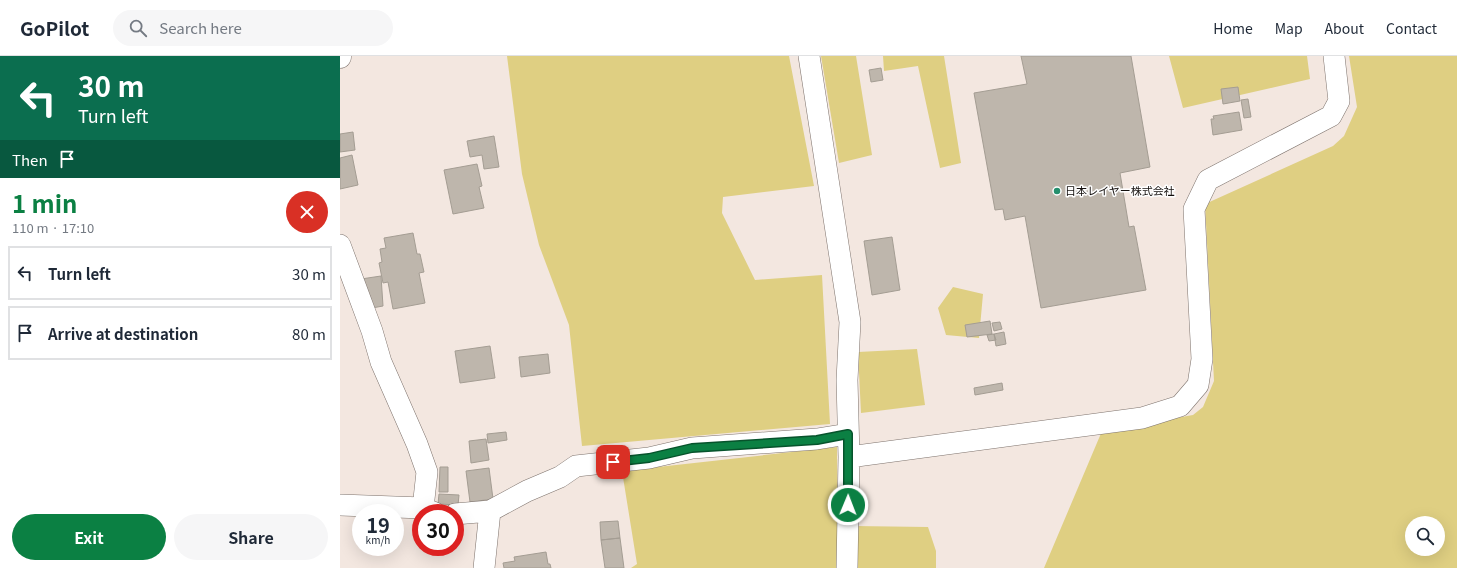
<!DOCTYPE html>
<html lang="en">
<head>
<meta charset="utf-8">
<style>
  :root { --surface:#fff; --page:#f6f6f7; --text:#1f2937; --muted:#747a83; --line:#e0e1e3; --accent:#0b8043 }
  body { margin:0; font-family:Georgia,"Noto Sans JP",serif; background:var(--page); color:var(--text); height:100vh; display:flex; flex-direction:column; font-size:15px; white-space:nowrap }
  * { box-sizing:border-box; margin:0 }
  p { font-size:13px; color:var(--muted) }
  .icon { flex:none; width:22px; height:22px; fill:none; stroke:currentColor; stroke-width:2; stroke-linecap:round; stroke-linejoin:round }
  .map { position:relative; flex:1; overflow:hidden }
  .sheet { display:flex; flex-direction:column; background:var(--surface); width:340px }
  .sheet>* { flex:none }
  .guide { background:#0b6e4f; color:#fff; overflow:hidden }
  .controls { position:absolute; left:1065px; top:460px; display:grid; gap:8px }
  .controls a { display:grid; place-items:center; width:40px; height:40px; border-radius:50%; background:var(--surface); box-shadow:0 4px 16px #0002; font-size:20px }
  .speed { position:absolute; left:12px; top:448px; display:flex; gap:8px; font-size:20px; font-weight:700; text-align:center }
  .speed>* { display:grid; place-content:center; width:52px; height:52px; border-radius:50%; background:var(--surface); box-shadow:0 4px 16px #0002; line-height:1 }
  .speed small { font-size:10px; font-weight:400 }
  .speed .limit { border:6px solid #d22; background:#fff; color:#111 }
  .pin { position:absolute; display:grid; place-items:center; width:34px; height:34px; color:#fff; margin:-17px; border-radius:8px; box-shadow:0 2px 6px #0006 }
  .me { position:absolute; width:44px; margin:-22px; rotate:1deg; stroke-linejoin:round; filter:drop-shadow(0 0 3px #0008) }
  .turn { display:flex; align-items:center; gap:14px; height:84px; padding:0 12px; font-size:18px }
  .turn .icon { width:52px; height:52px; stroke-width:2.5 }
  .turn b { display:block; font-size:28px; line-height:34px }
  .then { display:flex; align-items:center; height:38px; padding:0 12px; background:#0003; gap:8px; font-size:15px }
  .round { display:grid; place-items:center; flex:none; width:42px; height:42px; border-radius:21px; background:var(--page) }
  .summary { display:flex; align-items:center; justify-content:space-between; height:68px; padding:0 12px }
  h1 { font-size:24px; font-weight:700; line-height:30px; color:var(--accent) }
  .primary-button { display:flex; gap:8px; margin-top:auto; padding:8px 12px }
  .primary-button a { flex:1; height:46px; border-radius:24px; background:var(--accent); color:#fff; font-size:16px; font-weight:700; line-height:46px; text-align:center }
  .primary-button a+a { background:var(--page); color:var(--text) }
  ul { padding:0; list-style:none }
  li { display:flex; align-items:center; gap:12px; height:54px; margin:0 8px 6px; padding:0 4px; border:2px solid var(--line); border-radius:0px }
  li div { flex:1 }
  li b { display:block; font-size:15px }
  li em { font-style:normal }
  header { display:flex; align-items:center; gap:24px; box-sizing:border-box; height:56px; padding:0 20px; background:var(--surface); border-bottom:1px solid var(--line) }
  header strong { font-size:19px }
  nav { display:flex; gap:22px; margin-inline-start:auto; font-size:14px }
  .search { width:280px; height:36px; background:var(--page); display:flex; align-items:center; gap:10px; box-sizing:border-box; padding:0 14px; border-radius:22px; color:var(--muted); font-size:15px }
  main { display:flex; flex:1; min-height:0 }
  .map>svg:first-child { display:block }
  .green { fill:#dfcf82; fill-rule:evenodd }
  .building { fill:#beb6ac; stroke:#a49d93 }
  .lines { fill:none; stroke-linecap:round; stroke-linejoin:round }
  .minor-casing { stroke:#7e736d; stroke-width:22 }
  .tertiary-casing { stroke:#7e736d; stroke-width:23 }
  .minor { stroke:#fff; stroke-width:21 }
  .tertiary { stroke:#fff; stroke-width:22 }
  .route-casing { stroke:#07532c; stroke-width:10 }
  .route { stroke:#0b8043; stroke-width:7 }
  .poi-dot { fill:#258f6d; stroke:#fff; stroke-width:1.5 }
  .labels { text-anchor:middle; stroke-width:3; stroke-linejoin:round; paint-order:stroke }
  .poi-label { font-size:11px; fill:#120e0c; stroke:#fff; text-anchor:start }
</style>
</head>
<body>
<header>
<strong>GoPilot</strong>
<div class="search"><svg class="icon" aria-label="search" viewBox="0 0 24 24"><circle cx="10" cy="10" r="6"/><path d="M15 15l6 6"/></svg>Search here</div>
<nav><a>Home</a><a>Map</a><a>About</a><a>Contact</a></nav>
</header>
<main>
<section class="sheet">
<div class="guide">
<div class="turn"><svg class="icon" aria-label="left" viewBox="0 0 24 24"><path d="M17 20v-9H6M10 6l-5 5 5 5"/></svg><div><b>30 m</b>Turn left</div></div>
<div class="then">Then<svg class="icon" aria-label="arrive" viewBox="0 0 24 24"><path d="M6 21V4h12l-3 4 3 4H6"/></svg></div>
</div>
<div class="summary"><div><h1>1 min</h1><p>110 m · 17:10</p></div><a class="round" style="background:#d93025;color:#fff"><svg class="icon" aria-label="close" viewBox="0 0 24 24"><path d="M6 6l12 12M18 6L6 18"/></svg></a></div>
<ul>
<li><svg class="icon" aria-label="left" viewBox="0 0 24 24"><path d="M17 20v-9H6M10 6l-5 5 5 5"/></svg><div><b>Turn left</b></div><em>30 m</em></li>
<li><svg class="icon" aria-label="arrive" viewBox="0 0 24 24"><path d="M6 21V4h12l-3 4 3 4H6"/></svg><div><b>Arrive at destination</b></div><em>80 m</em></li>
</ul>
<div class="primary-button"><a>Exit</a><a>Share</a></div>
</section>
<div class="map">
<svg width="1117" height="512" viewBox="0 0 1117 512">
  <rect width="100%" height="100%" fill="#f3e7e0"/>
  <path class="green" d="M167 0H449L474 130 383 141 382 157 415 224 482 219 490 368 242 390 229 269 199 189 182 118Z
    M481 0H516L532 99 499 107Z
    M543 0H604L621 107 600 112 578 10 544 15Z
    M829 0H967L970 23 843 52Z
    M1009 0H1117V512H704L762 375 853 359 863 351 874 325 865 148 993 90 1004 80 1017 51ZM1072 467H1098V493H1072Z
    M613 231 643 238 639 282 606 279 598 252Z
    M577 293 585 349 521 357 518 296Z
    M497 391 498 512H291L297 508 282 415Z
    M514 470 588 471 596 495V512H516Z"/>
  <path class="building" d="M681 0H791L810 111 780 117 789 171 794 170 806 234 701 252 685 160 665 164 663 153 655 154 634 37 687 28Z
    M541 12 543 24 531 26 529 14Z
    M898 31 900 45 883 48 881 33Z
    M908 43 911 61 904 62 901 44Z
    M899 56 902 74 873 79 871 63H874L873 60Z
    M13 76 15 94 0 96V78Z
    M154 80 159 111 144 113 142 99 130 101 127 85Z
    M12 99 18 129 0 133V102Z
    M137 108 142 130 139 131 144 152 113 158 104 114Z
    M73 177 77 198H80L84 216 79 217 85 247 53 253 48 226 43 227 39 207 42 206 40 193 46 192 44 182Z
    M552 181 560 234 532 239 524 185Z
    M41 220 43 250 32 252 21 223Z
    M650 265 652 278 627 281 625 269Z
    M660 266 662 273 654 275 652 267Z
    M664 276 666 288 656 290 654 278Z
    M654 278 656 284 649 285 647 279Z
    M150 290 155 322 120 327 115 295Z
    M208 298 210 317 181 321 179 301Z
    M662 327 663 334 635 339 634 332Z
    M166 376 167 384 148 387 147 378Z
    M146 383 149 404 131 407 129 385Z
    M100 411H108V436H99Z
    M149 412 153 443 130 446 126 415Z
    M99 438 119 439 118 449 98 448Z
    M278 465 280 482 261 484 260 466Z
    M280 482 284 512H265L261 484Z
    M206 496 208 508H210L211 512H164L163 507 175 505 174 501Z"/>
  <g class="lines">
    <g class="minor-casing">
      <path id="minor" d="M469 0 510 266 507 324 509 401 507 512
        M0 189 32 275 41 306 77 388 87 416 83 452
        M509 401 802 362 840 350 858 329 862 303 854 153 868 124 991 60 999 45 994 0
        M0 449 83 452 95 457
        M115 458 150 455 187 435 220 421 236 410 309 402 352 392 477 383 508 378
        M144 512 150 455"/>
    </g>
    <g class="tertiary-casing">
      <path id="tertiary" d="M0 1V0"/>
    </g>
    <use href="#minor" class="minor"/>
    <use href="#tertiary" class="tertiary"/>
  </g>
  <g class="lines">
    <g class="route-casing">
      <path id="route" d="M273 406 309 402 352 392 477 384 508 378V449"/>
    </g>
    <use href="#route" class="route"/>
  </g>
  <circle class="poi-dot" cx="717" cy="135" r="4"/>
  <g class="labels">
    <g class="poi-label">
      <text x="725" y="139">日本レイヤー株式会社</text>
    </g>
  </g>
</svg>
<div class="controls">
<a><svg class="icon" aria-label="search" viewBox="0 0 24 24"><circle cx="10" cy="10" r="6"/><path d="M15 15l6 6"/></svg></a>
</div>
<div class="speed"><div>19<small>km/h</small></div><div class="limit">30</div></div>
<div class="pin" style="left:273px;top:406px;background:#d93025"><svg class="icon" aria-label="arrive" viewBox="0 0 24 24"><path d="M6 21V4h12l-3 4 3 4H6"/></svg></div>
<svg class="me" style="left:508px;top:449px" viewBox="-20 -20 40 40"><circle r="17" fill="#0b8043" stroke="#fff" stroke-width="3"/><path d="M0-11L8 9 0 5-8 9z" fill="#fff"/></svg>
</div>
</main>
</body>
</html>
